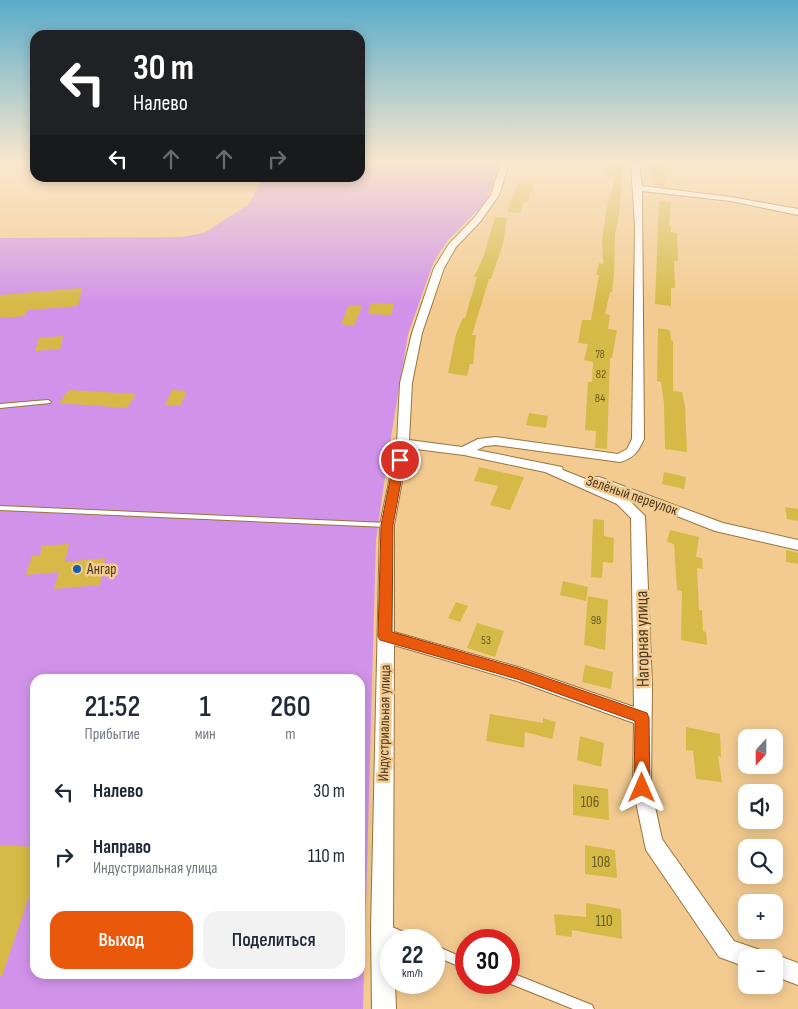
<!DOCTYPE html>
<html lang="ru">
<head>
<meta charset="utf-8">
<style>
  :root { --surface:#fff; --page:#f2f2f3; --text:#1f2937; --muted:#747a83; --accent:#ea580c }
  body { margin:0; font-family:"Sofia Sans Condensed",sans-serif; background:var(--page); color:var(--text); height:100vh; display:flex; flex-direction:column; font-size:19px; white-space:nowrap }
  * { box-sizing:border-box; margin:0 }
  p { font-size:16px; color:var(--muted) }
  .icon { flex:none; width:28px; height:28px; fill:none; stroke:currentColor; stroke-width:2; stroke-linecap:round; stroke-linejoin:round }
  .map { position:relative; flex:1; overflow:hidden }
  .panel { position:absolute; left:30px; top:674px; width:335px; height:305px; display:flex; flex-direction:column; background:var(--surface); border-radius:15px; box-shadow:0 2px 12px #0003 }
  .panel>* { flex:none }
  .hud { position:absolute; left:30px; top:30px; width:335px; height:152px; border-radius:15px; box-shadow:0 2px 12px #0003; background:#202124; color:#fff; overflow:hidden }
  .needle { width:32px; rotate:201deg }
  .buttons { position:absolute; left:738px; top:729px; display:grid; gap:10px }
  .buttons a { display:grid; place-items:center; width:45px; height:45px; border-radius:10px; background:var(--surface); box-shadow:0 2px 12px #0003; font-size:25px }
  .speed { position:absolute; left:380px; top:929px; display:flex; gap:10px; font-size:25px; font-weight:700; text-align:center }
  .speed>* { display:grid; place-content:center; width:65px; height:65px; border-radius:50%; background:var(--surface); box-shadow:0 2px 12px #0003; line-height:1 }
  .speed small { font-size:12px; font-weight:400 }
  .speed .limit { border:8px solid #d22; background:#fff; color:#111 }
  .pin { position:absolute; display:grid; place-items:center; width:42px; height:42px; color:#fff; margin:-21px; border:2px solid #fff; border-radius:50%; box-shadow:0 1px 5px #0007 }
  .me { position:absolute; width:55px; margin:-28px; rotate:0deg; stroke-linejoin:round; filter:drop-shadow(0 0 4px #0008) }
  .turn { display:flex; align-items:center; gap:18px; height:105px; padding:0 20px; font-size:22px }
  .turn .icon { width:65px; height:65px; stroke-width:2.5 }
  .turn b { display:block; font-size:35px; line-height:42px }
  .lanes { display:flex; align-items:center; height:48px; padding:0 20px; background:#0003; justify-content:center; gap:25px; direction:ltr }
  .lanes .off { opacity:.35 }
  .eta { display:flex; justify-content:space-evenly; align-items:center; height:85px; text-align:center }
  .eta b { font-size:30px; font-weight:600; line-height:35px }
  .action { display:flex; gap:10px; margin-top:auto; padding:10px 20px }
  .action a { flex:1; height:58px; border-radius:15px; background:var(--accent); color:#fff; font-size:20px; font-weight:600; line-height:58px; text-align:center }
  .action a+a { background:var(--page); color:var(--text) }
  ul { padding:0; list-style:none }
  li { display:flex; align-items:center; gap:15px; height:65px; padding:0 20px }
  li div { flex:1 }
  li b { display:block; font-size:19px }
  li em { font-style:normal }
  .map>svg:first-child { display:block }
  .green { fill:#d193e9; fill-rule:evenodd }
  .building { fill:#d5ba47 }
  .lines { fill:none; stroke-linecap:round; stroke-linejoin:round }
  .service-casing { stroke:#99743c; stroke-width:2 }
  .minor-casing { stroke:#99743c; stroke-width:2 }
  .service { fill:#fff; fill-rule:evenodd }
  .minor { fill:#fff; fill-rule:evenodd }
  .route { fill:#ea580c; stroke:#983908 }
  .poi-dot { fill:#1a5cad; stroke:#f3cb91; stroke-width:2 }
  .labels { text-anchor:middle; stroke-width:5; stroke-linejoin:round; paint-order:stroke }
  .far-number-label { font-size:11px; fill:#6c592a }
  .number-label { font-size:12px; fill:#6c592a }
  .street-label { font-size:15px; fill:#493921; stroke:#f3cb91 }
  .poi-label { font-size:15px; fill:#493921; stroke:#f3cb91; text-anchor:start }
  .near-number-label { font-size:15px; fill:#6c592a }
  .near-street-label { font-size:18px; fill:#493921; stroke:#f3cb91 }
</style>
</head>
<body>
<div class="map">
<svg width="798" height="1009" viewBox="0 0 798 1009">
  <rect width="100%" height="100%" fill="#f3cb91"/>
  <path class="green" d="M360 163H499L490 193 484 204 448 240 434 261 408 334 389 449 376 540 363 1009H0V238L181 237 204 233 249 204 263 178H360ZM35 679H360V974H35Z"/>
  <path class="building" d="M605 163H622L621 169H623L619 214 615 234 614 275 612 292H610L605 314 610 315 608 329 617 330 612 358H610L607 449 595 448 596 431 585 430 588 382H592L593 362 584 360 588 344 578 343 582 320H591L599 275H596L599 263 603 264 602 239 607 207 616 176 603 175Z
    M650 163H664L665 187 653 185Z
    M518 183 534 185 527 202H524L520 213 507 212Z
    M659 201 671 202 669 226H671V232L677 233 678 261H674L675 288H671V306L655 304Z
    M495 217 507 218 503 244 491 279H489L472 335H476L473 364H470L467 376 448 373 456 334 463 318H465L477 277H474L483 258Z
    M82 288 78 306 27 310 25 316 0 318V295Z
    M371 303 394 304 391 315 368 314Z
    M349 305 362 306 354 326 341 324Z
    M658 328 670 330 671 340 673 341V391L682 392 685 406 687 452 665 449 664 403 661 382 657 381Z
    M63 336 60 349 35 351 39 338Z
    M69 390 136 394 127 408 59 403Z
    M172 390 187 391 180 406 165 405Z
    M529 413 548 416 546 428 526 425Z
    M479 467 524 477 510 510 490 505 498 486 474 481Z
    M664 472 686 477 684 489 662 484Z
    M785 507 798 509V521L787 519Z
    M593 519 604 520V536L614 538 613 563 603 562 602 578 591 577Z
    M670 530 699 537 696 557 702 558 703 569 697 568 699 610H702L703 631 706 632 707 645 681 640 682 591 677 590 674 544 667 542Z
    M69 544 65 562 105 558 100 585 54 589 59 572 26 575 32 556H40L42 546Z
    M786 550 798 553V564L786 562Z
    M563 581 588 587 586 601 560 595Z
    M588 596 608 600 605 650 584 645Z
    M456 602 468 606 460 622 448 618Z
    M477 623 504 631 495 657 467 648Z
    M585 665 613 672 611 689 582 682Z
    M490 714 543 723V718L556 722 552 739 525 732 524 748 486 741Z
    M686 727 720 734 721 757 718 756 722 782 696 779 693 751 686 750Z
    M580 736 604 743 601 767 577 760Z
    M573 784 608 789 609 820 573 815Z
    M0 845 35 847V879L2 976H0Z
    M585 845 615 850 617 878 585 874Z
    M586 903 621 909 622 939 572 930V937L556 935 554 914 586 917Z"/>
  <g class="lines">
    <g class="service-casing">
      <path id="service" d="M48 400 50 401 51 402 50 403 0 408V404Z
        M0 506 387 523 391 525 387 527 0 510Z
        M385 924 413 936 414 940H397L381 933 380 929 381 925Z
        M434 945 466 959V969L434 956Z
        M509 972 592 1005 594 1009H573L506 982H509Z"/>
    </g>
    <g class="minor-casing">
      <path id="minor" d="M501 163H509L499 195 480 222 456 247 444 268 422 333 412 383 409 440 462 447 478 439 496 437 618 454 627 449 632 439 635 227 631 163H639L642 186 731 197 798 209V215L731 201 642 191 644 439C638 452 634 458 620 462L496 445 485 446 477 450 562 467 563 470 588 480 589 477H599L723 523 798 540V550L715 531 603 487 627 498 645 516 652 685 651 788 662 839 734 941 760 950 763 958H746V967L719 957 646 850 633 788 634 723 517 681 394 645 393 940H391V982H395L396 1009H372L371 928 380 525 397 443 400 383 412 333 434 268 449 244 474 218 491 195ZM408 448 464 455 545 472 617 504 631 518 634 707 518 667 394 632V525Z
        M774 954 798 963V985L774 976V958H766Z"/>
    </g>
    <use href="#service" class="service"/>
    <use href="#minor" class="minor"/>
  </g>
  <linearGradient id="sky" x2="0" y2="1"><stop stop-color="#59accb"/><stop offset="0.53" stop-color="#fae8ce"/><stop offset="1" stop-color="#fae8ce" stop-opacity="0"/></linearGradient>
  <rect width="798" height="305" fill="url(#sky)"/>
  <path class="route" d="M400 456 405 460 393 525 392 632 518 668 647 713 649 718 650 788 648 793 642 795 636 793 634 788 635 721 517 679 380 640 378 636 381 525 394 460Z"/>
  <circle class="poi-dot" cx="77" cy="569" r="5"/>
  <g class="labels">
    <g class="far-number-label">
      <text x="600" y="358">78</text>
    </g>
    <g class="number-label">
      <text x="601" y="378">82</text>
      <text x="600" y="402">84</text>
      <text x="596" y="624">98</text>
      <text x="486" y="644">53</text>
    </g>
    <g class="street-label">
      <text transform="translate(632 495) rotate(19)" y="5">Зелёный переулок</text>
      <text transform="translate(384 723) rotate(-89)" y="5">Индустриальная улица</text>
    </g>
    <g class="poi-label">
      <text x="87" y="574">Ангар</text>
    </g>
    <g class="near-number-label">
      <text x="590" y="807">106</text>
      <text x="601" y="867">108</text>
      <text x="604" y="926">110</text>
    </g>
    <g class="near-street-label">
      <text transform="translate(642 639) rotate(-91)" y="6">Нагорная улица</text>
    </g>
  </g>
</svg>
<div class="buttons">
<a><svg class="needle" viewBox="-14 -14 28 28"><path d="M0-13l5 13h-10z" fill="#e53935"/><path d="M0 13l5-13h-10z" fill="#747a83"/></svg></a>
<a><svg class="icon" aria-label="sound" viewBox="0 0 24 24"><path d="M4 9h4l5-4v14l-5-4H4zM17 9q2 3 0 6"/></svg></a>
<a><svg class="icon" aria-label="search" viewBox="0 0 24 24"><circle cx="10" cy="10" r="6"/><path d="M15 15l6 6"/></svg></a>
<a>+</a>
<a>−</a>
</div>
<div class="speed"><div>22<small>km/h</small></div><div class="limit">30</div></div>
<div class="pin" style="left:400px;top:460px;background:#d93025"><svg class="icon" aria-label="arrive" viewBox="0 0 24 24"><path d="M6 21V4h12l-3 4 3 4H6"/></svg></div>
<svg class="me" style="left:642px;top:788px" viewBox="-20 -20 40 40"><path d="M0-17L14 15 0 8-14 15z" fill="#ea580c" stroke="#fff" stroke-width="4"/></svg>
<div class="hud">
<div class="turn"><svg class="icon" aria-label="left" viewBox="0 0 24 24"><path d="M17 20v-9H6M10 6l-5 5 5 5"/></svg><div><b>30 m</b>Налево</div></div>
<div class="lanes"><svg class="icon" aria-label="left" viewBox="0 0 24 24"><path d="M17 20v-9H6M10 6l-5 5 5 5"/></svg><svg class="icon off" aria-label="ahead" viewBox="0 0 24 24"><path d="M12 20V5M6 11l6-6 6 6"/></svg><svg class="icon off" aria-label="ahead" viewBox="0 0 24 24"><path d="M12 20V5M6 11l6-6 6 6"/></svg><svg class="icon off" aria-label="right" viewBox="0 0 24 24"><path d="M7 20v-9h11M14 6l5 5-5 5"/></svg></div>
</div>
<section class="panel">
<div class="eta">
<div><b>21:52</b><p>Прибытие</p></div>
<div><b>1</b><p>мин</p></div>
<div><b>260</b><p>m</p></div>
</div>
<ul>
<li><svg class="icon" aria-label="left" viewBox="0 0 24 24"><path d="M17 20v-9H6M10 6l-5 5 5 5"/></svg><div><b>Налево</b></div><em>30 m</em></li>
<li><svg class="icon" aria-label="right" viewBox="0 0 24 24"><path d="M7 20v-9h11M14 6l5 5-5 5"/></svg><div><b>Направо</b><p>Индустриальная улица</p></div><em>110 m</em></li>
</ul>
<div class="action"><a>Выход</a><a>Поделиться</a></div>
</section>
</div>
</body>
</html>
